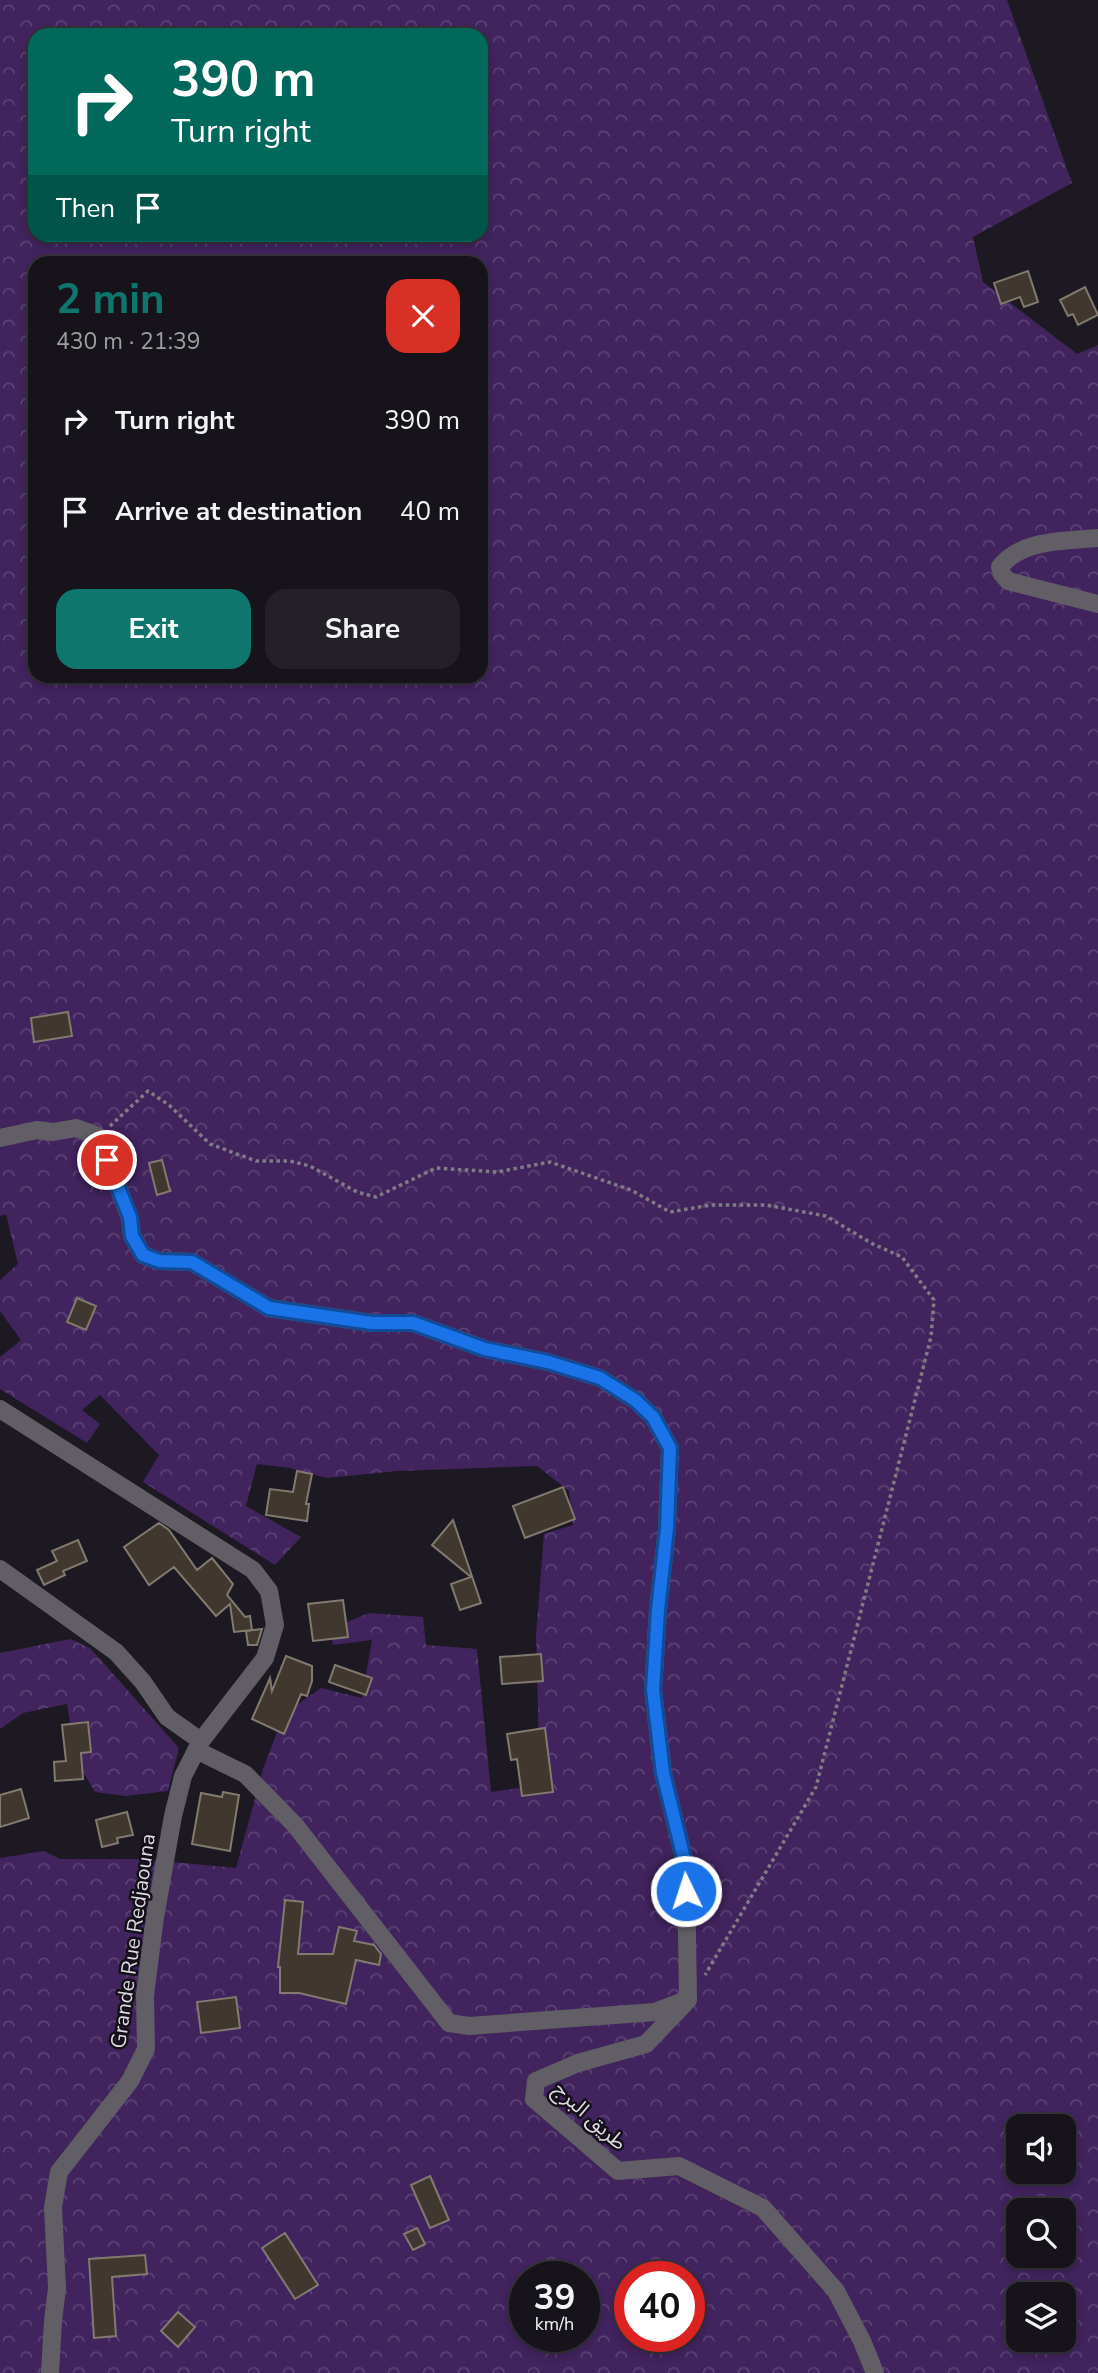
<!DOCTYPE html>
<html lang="en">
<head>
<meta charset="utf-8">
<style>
  :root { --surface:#16131a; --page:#232027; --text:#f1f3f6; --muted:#9e9ea2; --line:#353239; --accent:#0f766e }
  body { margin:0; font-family:"Nunito Sans","Noto Sans Arabic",sans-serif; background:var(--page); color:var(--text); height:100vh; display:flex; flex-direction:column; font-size:26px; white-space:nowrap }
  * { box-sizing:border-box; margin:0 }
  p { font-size:23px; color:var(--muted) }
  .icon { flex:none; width:38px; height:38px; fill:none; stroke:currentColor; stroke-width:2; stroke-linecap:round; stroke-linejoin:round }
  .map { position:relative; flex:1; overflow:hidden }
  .drawer { position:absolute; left:28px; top:256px; width:460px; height:427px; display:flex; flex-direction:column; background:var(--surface); border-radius:21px; box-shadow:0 4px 10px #0003,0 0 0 2px var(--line) }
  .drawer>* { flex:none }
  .banner { position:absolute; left:28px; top:28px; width:460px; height:214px; border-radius:21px; box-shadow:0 4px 10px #0003,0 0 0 2px var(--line); background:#00695c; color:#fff; overflow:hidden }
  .fabs { position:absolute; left:1006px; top:2114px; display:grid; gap:14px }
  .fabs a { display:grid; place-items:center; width:70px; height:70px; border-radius:14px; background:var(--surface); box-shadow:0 4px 10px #0003,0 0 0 2px var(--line); font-size:35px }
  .speed { position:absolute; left:509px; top:2261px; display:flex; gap:14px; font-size:35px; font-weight:700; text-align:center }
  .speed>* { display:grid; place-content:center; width:91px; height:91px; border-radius:50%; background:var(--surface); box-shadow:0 4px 10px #0003,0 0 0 2px var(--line); line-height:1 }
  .speed small { font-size:18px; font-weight:400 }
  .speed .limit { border:10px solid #d22; background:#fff; color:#111 }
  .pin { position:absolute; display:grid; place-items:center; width:60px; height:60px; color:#fff; margin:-30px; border:4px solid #fff; border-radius:50%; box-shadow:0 2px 7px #0007 }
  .me { position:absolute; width:77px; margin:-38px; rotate:356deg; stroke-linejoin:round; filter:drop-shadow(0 0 5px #0008) }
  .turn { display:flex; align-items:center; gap:24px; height:147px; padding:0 28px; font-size:32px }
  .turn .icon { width:91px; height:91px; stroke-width:2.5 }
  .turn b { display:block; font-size:49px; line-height:60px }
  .then { display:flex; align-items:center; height:66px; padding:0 28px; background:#0003; gap:14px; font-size:26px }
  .round { display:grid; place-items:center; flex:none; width:74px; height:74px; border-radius:21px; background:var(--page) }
  .head { display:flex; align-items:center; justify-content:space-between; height:119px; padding:0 28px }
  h1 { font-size:42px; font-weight:700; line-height:52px; color:var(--accent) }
  .cta { display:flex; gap:14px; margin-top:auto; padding:14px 28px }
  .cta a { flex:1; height:80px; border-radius:21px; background:var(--accent); color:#fff; font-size:28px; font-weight:700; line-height:80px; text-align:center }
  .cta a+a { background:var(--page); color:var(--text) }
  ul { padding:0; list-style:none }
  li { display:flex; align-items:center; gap:21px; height:91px; padding:0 28px }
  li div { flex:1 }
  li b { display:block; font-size:26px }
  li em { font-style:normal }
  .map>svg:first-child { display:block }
  .forest { fill:url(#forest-crowns); fill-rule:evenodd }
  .building { fill:#40382e; stroke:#827a6e; stroke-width:2 }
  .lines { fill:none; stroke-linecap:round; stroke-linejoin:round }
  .path { stroke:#807c84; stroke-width:3.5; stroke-dasharray:3.5 3.5; stroke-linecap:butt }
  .minor { stroke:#615f65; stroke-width:18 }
  .route-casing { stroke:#114b97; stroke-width:18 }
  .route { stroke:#1a73e8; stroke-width:12 }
  .labels { text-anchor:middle; stroke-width:5; stroke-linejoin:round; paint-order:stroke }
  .street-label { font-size:21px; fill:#dddae1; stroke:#141019 }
</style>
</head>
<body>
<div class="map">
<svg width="1098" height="2373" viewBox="0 0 1098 2373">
  <defs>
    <pattern id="forest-crowns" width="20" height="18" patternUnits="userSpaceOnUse" patternTransform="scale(1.75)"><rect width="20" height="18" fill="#41235e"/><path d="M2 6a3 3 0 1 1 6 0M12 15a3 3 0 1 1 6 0" fill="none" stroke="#5c4275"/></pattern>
  </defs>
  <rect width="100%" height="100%" fill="#1d1923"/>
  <path class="forest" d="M0 0H1007L1072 183 973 237 983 282 1077 354 1098 345V2373H0V1858L44 1851 60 1859H141L236 1868 263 1769 284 1714 321 1688 362 1698 372 1640 333 1645 330 1629 369 1613 423 1617 426 1645 477 1649 491 1792 540 1785 536 1636 544 1534 573 1525 569 1491 537 1466 397 1471 327 1478 290 1468 257 1464 246 1506 301 1537 275 1565 143 1482 159 1455 100 1395 82 1410 100 1424 87 1443 0 1389V1357L21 1340 0 1311V1280L18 1264 6 1214 0 1216ZM35 35H481V234H35ZM35 262H481V676H35ZM1018 2126H1064V2172H1018ZM1018 2210H1064V2256H1018ZM525 2277H584V2336H525ZM630 2277H690V2336H630ZM1018 2294H1064V2340H1018Z
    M70 1639 90 1648 179 1748 168 1791 126 1796 95 1792 76 1760 67 1704 23 1713 0 1729V1653Z"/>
  <path class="building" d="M1028 271 1038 302 1024 307 1020 297 1001 304 994 283Z
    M1085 287 1098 315 1078 325 1073 314 1068 316 1060 300Z
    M68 1012 72 1036 34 1042 31 1018Z
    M162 1160 170 1191 157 1195 149 1163Z
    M77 1298 96 1306 86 1330 67 1322Z
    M297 1471 312 1474 306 1504H309L307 1521 266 1515 270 1489 293 1492Z
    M563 1487 575 1519 525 1538 513 1506Z
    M453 1520 481 1603 460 1610 451 1584 471 1577 432 1545Z
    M159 1523 169 1530 197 1570 212 1558 233 1584 227 1595 245 1617 250 1616 252 1630 234 1632 230 1604 216 1616 174 1567 149 1585 124 1547Z
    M78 1540 87 1561 63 1571 65 1575 44 1585 37 1570 57 1561 52 1551Z
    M343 1600 348 1637 313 1641 308 1604Z
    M262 1629 257 1645H248L246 1631Z
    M541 1654 543 1681 502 1684 500 1657Z
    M286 1656 312 1666V1681L307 1696 301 1694 284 1734 252 1719 270 1678 272 1691Z
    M335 1665 372 1678 366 1695 329 1682Z
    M88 1722 91 1752 81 1753 83 1779 55 1781 54 1762 66 1761 62 1725Z
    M545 1728 553 1792 522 1796 517 1759 511 1760 507 1734Z
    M21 1789 29 1818 0 1827V1795Z
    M223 1792 239 1795 230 1851 192 1844 201 1793 222 1797Z
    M127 1812 133 1835 117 1838 118 1843 102 1847 96 1820Z
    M285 1900 303 1902 298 1954H333L339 1927 357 1931 354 1941 374 1945 381 1954 379 1965 356 1960 346 2004 299 1993H280V1967H278Z
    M236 1997 240 2028 201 2033 197 2002Z
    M430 2176 449 2220 430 2228 411 2185Z
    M417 2228 425 2244 413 2250 404 2234Z
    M285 2233 318 2285 295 2299 262 2248Z
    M145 2255 147 2274 112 2277 116 2336 94 2338 89 2259Z
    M178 2312 195 2327 178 2347 161 2331Z"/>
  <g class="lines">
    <path class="path" d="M110 1126 148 1091 169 1105 210 1144 256 1161H290L310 1166 357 1192 376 1197 436 1168 497 1172 550 1162 631 1190 670 1212 711 1205H766L826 1216 871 1243 902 1257 934 1300 931 1337 816 1787 705 1975"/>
    <path class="minor" d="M1098 538C1066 541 1021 539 1000 567L1002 574 1008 581 1098 604
      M0 1138 37 1130 53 1132 76 1128 98 1136 130 1218 132 1236 143 1255 159 1261 192 1262 269 1308 372 1323H413L485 1349 548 1362 600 1378 635 1400 653 1417 670 1448 667 1528 658 1610 653 1690 663 1773 686 1867 688 2000
      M0 1409 253 1570 269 1591 275 1625 265 1658 201 1741 183 1776 173 1816 155 1917 145 1995 146 2049 130 2081 59 2172 53 2207 57 2288 53 2321 50 2373
      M0 1569 116 1652 143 1682 167 1717 201 1741
      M196 1750 245 1774 295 1825 449 2023 469 2026 496 2024 655 2012 684 2001
      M688 2000 646 2044 578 2063 536 2081 534 2099 618 2171 679 2166 763 2208 836 2291 862 2341 875 2373"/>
  </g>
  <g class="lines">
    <g class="route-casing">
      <path id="route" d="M107 1160 130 1217 132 1236 143 1255 159 1261 192 1262 269 1308 372 1323H413L485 1349 548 1362 600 1378 635 1400 653 1417 670 1448 667 1528 658 1610 653 1690 663 1773 686 1867V1891"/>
    </g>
    <use href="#route" class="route"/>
  </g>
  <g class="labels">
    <g class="street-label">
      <text transform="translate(133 1941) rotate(-82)" y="7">Grande Rue Redjaouna</text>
      <text transform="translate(590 2116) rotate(42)" y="7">طريق البرج</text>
    </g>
  </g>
</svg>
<div class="fabs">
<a><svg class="icon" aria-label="sound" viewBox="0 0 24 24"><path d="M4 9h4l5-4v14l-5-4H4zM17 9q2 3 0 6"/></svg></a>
<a><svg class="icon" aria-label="search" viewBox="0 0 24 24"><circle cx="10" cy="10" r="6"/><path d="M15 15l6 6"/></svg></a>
<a><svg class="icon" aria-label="layers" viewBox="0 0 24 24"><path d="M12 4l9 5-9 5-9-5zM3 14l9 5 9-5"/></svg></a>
</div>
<div class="speed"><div>39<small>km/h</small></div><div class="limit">40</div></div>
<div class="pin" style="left:107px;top:1160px;background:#d93025"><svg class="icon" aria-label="arrive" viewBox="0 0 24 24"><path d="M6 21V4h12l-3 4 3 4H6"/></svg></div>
<svg class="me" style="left:686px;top:1891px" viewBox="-20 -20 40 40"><circle r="17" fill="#1a73e8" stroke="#fff" stroke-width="3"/><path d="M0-11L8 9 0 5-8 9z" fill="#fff"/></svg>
<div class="banner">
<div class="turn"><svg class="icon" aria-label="right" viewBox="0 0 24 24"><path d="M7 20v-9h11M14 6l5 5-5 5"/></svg><div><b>390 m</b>Turn right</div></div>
<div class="then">Then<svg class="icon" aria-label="arrive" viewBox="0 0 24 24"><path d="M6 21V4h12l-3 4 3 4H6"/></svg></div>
</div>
<section class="drawer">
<div class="head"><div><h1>2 min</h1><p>430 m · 21:39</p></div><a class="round" style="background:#d93025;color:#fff"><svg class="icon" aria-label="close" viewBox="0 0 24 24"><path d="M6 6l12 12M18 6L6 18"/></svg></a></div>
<ul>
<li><svg class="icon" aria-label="right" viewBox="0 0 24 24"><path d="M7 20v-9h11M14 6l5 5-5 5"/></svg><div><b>Turn right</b></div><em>390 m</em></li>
<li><svg class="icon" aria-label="arrive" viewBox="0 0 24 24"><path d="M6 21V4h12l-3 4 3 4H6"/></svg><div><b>Arrive at destination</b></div><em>40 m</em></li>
</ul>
<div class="cta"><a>Exit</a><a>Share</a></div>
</section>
</div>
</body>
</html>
